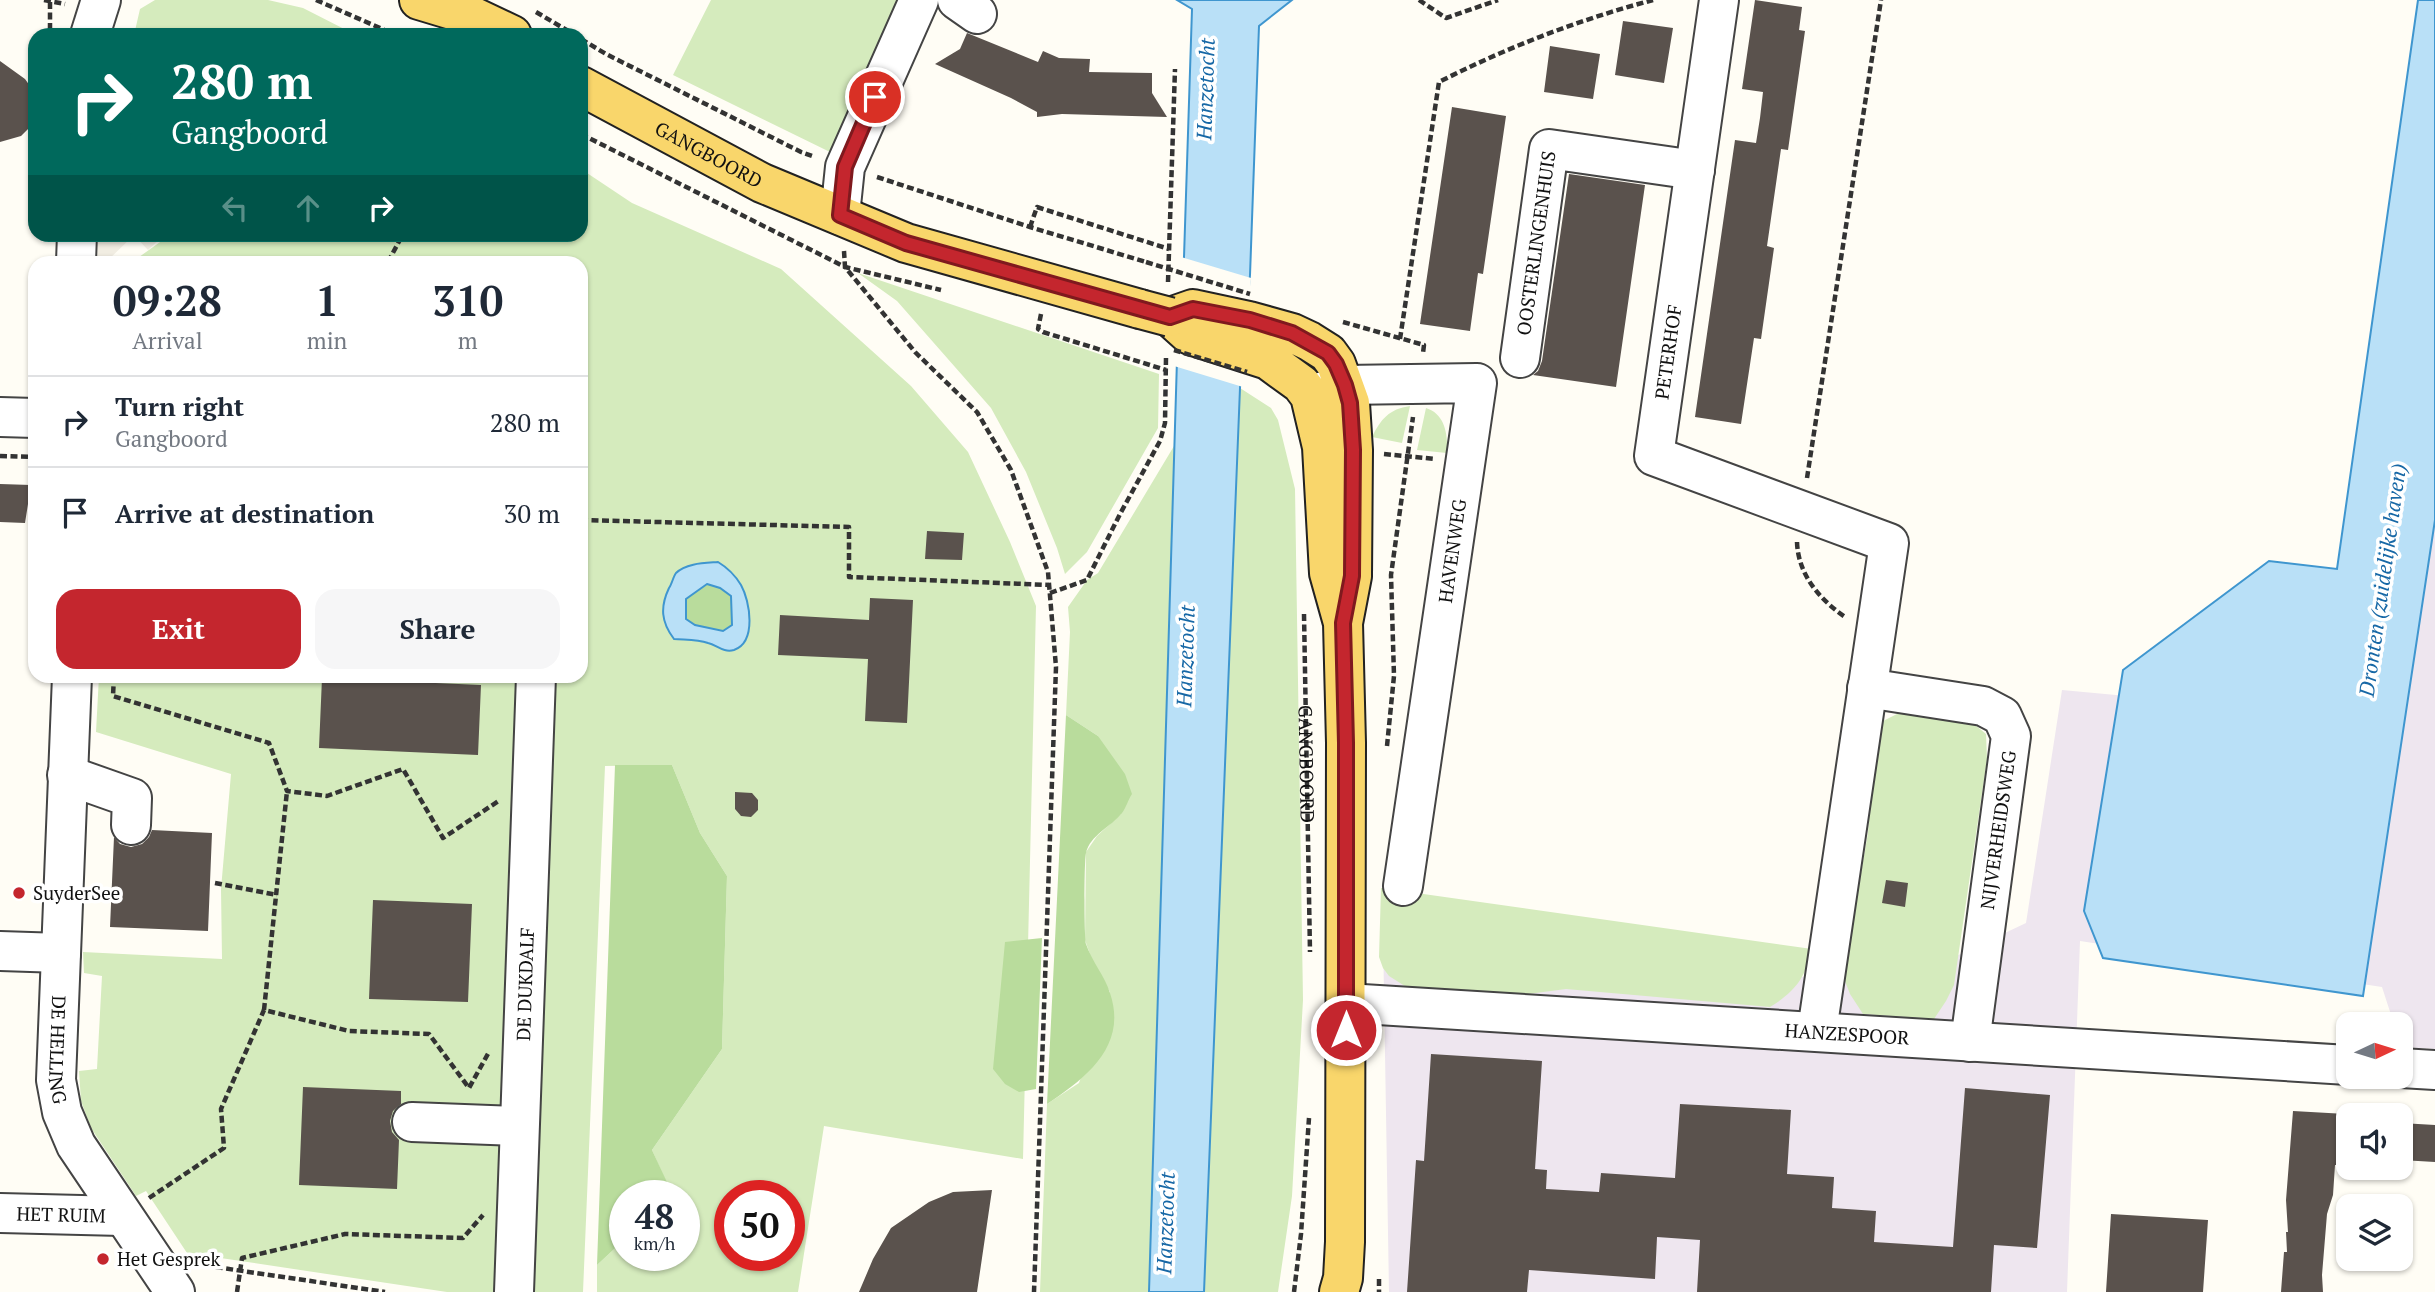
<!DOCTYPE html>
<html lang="en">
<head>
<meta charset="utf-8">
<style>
  :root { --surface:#fff; --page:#f6f6f7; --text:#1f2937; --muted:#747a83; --line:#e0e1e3; --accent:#c4262e }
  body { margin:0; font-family:"PT Serif",serif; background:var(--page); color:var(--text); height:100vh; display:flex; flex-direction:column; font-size:26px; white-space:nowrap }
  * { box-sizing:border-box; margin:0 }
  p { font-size:23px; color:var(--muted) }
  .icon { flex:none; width:38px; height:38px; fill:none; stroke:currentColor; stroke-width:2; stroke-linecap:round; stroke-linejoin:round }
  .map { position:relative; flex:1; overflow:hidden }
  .sheet { position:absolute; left:28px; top:256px; width:560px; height:427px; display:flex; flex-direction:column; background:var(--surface); border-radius:21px; box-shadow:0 2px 5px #0004 }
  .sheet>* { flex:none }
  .hud { position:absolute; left:28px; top:28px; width:560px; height:214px; border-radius:21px; box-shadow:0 2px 5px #0004; background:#00695c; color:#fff; overflow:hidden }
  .needle { width:46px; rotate:86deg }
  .controls { position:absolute; left:2336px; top:1012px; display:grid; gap:14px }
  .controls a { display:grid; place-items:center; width:77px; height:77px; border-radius:14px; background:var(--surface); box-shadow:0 2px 5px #0004; font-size:35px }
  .speed { position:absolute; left:609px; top:1180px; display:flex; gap:14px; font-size:35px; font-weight:700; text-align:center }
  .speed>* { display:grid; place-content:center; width:91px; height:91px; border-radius:50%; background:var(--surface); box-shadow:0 2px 5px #0004; line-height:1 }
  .speed small { font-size:18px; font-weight:400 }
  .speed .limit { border:10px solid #d22; background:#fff; color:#111 }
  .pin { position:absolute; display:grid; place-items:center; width:60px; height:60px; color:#fff; margin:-30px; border:4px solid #fff; border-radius:50%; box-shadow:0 2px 7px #0007 }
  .me { position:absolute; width:77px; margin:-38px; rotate:0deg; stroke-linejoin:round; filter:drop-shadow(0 0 5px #0008) }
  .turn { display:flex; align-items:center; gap:24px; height:147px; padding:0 28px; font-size:32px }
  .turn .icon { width:91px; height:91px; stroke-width:2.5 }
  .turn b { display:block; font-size:49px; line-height:60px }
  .lanes { display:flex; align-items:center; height:66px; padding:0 28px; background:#0003; justify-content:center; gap:35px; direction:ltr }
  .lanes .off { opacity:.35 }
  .eta { display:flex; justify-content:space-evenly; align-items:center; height:119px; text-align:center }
  .eta b { font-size:42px; font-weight:700; line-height:49px }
  .button { display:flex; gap:14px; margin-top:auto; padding:14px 28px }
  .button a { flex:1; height:80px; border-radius:21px; background:var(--accent); color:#fff; font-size:28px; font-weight:700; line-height:80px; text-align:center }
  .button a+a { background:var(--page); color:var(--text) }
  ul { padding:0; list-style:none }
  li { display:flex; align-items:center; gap:21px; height:91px; padding:0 28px; border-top:2px solid var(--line) }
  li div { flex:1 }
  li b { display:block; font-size:26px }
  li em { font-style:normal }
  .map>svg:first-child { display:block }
  .industrial { fill:#eee6ef }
  .green { fill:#d5ebbd; fill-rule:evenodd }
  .forest { fill:#b9dc9c }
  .plaza { fill:#f1ede2 }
  .water { fill:#b9e0f7; stroke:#3f96cf; stroke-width:2; fill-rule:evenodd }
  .pier { fill:#fffdf5 }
  .building { fill:#5a524d }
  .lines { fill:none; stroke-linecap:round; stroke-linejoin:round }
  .minor-casing { stroke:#444; stroke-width:42 }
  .major-casing { stroke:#222; stroke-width:42 }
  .path { stroke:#333; stroke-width:4.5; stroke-dasharray:7 3.5; stroke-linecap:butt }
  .minor { stroke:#fff; stroke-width:38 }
  .major { stroke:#f9d66b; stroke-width:38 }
  .major-bridge-casing { stroke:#222; stroke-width:42; stroke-linecap:butt }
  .path-bridge { stroke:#333; stroke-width:4.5; stroke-dasharray:7 3.5; stroke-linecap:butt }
  .major-bridge { stroke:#f9d66b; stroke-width:38 }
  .route-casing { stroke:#7f191e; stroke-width:18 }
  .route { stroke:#c4262e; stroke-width:12 }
  .poi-dot { fill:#c4262e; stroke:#fff; stroke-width:2.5 }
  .labels { text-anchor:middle; stroke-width:7; stroke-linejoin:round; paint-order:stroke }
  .street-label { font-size:19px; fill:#111; stroke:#fff }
  .poi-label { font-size:19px; fill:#111; stroke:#fff; text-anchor:start }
  .water-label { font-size:21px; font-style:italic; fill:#1768a6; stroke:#fff }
</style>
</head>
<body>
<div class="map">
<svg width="2435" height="1292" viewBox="0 0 2435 1292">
  <rect width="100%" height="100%" fill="#fffdf5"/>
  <path class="industrial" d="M2435 341V1049L2402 1047 2401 1024H2394L2382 987 2080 941 2067 1292H1389L1383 934 1893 986 2026 923 2062 690 2384 720Z"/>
  <path class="green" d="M155 0H268L303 8 356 35H134L140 9Z
    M711 0H901L832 153 673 75Z
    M581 169 632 203 781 269 911 386 968 452 1010 542 1036 606 1023 1159 824 1126 798 1292H597V1265L625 1239V1255H684V1195H672L652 1150 722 1049 727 876 700 833 672 765 605 766 583 1292H447L187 1253 146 1191 136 1196 91 1128 81 1101 79 1071 97 1069 102 976 84 973 83 952 222 959 221 889 231 774 96 732 99 676H581V262H132L170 235 581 234ZM730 1195H789V1255H730Z
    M858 273 1159 374 1158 428 1087 552 1065 574 1057 548 1026 472 991 408 897 301Z
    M1240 388 1271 408 1278 420 1295 489 1303 1000 1292 1196 1278 1292H1204Z
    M1410 406 1402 443 1372 437C1381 419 1389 409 1410 406Z
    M1426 408C1445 414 1448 434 1447 453L1417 450Z
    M1174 446 1149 1292H1040L1047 1104 1079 1083 1110 992 1093 963 1085 940 1086 852 1097 836 1121 814 1098 736 1066 715 1070 632 1068 607 1087 580 1098 573Z
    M1905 710 1968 719 1986 734 1987 759 1954 985 1946 1001 1934 1019 1863 1014 1850 994 1843 976 1868 833 1875 725Z
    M1381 888 1812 949C1805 978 1796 991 1770 1007L1566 989 1528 994 1408 988 1389 976 1383 968 1379 957Z"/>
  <path class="forest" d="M707 584 720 588 731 596 732 625 723 631 695 625 686 619V599Z
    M1066 715 1098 736 1125 774 1132 794C1128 800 1126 808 1122 813 1111 827 1090 835 1086 853 1084 862 1084 937 1086 944 1092 962 1105 976 1110 993 1128 1046 1086 1078 1047 1104Z
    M615 765H672L700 833 727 876 722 1049 652 1150 673 1195H625V1239L597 1265Z
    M1042 938 1036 1089 1019 1092 1005 1084 993 1069 1005 942Z"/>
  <path class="plaza" d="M98 235V234L164 235 148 250 134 235 106 262H97Z"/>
  <path class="water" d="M1177 0H1292L1259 26 1250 275 1240 388 1204 1292H1149L1179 293 1184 257 1192 9Z
    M2418 0H2435V520L2363 996 2103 958 2084 911 2123 670 2269 561 2337 569Z
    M718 562C728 568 735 575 741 585 750 601 757 642 734 650 723 653 717 645 708 643 697 639 685 640 674 639 661 622 660 607 669 588 672 584 673 577 676 573 686 563 705 563 718 562ZM707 584 720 588 731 596 732 625 723 631 695 625 686 619V599Z"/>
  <path class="pier" d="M1181 257 1251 278 1243 387 1174 366 1176 293Z"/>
  <path class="building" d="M1755 0 1802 7 1799 30 1805 31 1788 150 1781 149 1767 246 1774 248 1761 339 1754 338 1741 424 1695 417 1735 140 1756 143 1760 118 1763 92 1742 89Z
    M1623 21 1673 28 1664 83 1615 75Z
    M967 33 1038 62 1043 51 1059 58 1090 59 1089 72 1152 73V93L1167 117 1062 114 1037 117V112L1011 98 935 64 960 49Z
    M1550 46 1600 54 1593 99 1544 92Z
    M0 61 25 79 35 93V119L33 124 21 136 0 142Z
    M1452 107 1506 116 1483 274 1478 273 1470 331 1420 324Z
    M1569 174 1645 185 1616 387 1533 375 1538 371 1542 361Z
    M0 484 31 485 25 523 0 522Z
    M927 531 964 533 962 560 925 559Z
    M870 598 913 600 907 723 865 721 868 659 778 655 780 615 869 620Z
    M322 678 481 685 478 755 319 748Z
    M735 792 752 793 758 800V810L751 817 741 816 735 809Z
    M152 830 212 833 208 931 110 927 114 837 120 844 131 847 142 844 149 837Z
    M1886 880 1908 883 1905 907 1882 903Z
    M373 900 472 904 468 1002 369 999Z
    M1431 1054 1542 1061 1535 1169 1547 1170 1546 1189 1599 1192 1601 1173 1675 1178 1680 1104 1791 1110 1787 1174 1834 1177 1832 1208 1876 1211 1874 1242 1953 1247 1965 1088 2050 1095 2037 1248 1994 1245 1991 1292H1697L1700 1240 1657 1237 1655 1279 1529 1270 1527 1292H1407L1416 1160 1424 1161Z
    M303 1087 401 1091V1104L393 1111 390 1121 392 1132 399 1140 397 1189 299 1185Z
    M2293 1111 2346 1114V1119L2348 1120V1156H2343V1165H2335L2333 1195 2327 1214 2322 1275 2323 1292H2281L2284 1252H2287L2286 1232H2288L2286 1200Z
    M2401 1123 2435 1125V1162L2401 1160Z
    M992 1190 977 1292H859L873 1259 891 1228 929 1202 953 1192Z
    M2111 1214 2208 1220 2203 1292H2106Z"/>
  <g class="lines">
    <g class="minor-casing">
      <g id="minor">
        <path d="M957 0 977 14"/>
        <path d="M1719 0 1654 456 1889 543 1817 1031"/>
        <path d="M90 35 101 0"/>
        <path d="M840 215 845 167 919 0"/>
        <path d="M76 262 77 234"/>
        <path id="s2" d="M1520 358 1549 149 1695 170"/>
        <path d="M1313 394 1345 385 1477 383 1403 886"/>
        <path d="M0 417 35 418"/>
        <path id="s3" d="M72 676 56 1080 62 1112 76 1145 175 1292"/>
        <path d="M1867 688 1983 706 2002 716 2011 736 1970 1042"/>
        <path d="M67 775 132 798 131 825"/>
        <path d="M0 951 61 953"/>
        <path id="s4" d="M1346 1003 2348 1065"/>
        <path d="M2401 1068 2435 1070"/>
        <path d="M412 1122 518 1126"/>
        <path id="s5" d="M0 1213 122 1216"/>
        <path id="s6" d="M514 1292 536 676"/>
      </g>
    </g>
    <g class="major-casing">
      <g id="major">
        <path d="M419 0 472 16 512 35"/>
        <path id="s7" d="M581 86 762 183 906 243 1140 309"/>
        <path d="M1339 1292 1343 1278 1345 1242 1346 743 1343 623 1352 576 1353 450 1350 403 1336 364 1328 353 1309 341 1292 333 1249 321 1193 309 1170 317 1190 335 1268 360 1301 384 1310 396 1322 447 1329 573 1343 623"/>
      </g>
    </g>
    <g class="path">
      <path d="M44 0 65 4"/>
      <path d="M316 0 396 35"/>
      <path d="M1419 0 1446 18 1498 0"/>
      <path d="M50 2V35"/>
      <path d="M536 12 575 35"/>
      <path d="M581 39 606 54 801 152 815 157"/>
      <path d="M581 134 845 267 941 290"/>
      <path d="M877 177 1030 227 1146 262"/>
      <path d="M1030 227 1037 207 1169 249"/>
      <path d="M844 251 845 267 915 352 977 412 1011 470 1048 572 1056 667 1034 1292"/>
      <path d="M388 262 403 234"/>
      <path d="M1168 282 1175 69"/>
      <path d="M1041 314 1038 329 1043 332 1166 370"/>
      <path d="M1343 322 1424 345 1423 353"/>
      <path d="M1400 339 1439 82C1508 47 1578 20 1653 0"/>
      <path d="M1384 454 1435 459"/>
      <path d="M0 456 35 457"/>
      <path d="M1807 478 1881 0"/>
      <path d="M581 520 849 527V577L1049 585"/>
      <path d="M1797 542C1798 574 1819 599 1845 617"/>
      <path d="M1050 593 1087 580 1120 514 1160 441 1165 423 1166 357"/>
      <path id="s1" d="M1304 614 1310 952"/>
      <path d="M114 676 113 696 269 743 287 791 327 796 403 769 443 838 500 800"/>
      <path d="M1387 746 1394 676 1391 575 1413 417"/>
      <path d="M215 883 277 895"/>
      <path d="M264 1010 287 791"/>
      <path d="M149 1198 224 1148 221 1109 264 1010 349 1031 429 1034 469 1088 489 1052"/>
      <path d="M195 1264 385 1292"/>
      <path d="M1379 1279V1292"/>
      <path d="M237 1292 242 1258 345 1234 463 1238 483 1215"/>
      <path d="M1294 1292 1301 1234 1309 1118"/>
    </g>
    <use href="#minor" class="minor"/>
    <use href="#major" class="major"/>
    <g class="major-bridge-casing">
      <path id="major-bridge" d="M1140 309 1170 317"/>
    </g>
    <path class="path-bridge" d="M1146 262 1250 294
      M1174 350 1247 372"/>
    <use href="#major-bridge" class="major-bridge"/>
  </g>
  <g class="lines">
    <g class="route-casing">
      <path id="route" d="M875 97 845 167 840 215 906 243 1170 317 1193 309 1250 320 1292 333 1328 353 1336 364 1345 385 1350 403 1353 450 1352 576 1343 623 1346 743V1030"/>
    </g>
    <use href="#route" class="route"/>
  </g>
  <g class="poi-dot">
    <circle cx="19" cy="893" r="7"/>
    <circle cx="103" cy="1259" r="7"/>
  </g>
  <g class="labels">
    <g class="street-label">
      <text dy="7" stroke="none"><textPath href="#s7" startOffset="145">GANGBOORD</textPath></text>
      <text dy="7" stroke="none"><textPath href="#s2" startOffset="116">OOSTERLINGENHUIS</textPath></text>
      <text transform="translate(1668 352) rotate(-82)" y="7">PETERHOF</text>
      <text transform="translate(1452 551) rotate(-82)" y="7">HAVENWEG</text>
      <text dy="7" stroke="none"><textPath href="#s1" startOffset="150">GANGBOORD</textPath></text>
      <text transform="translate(1998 830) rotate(-82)" y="7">NIJVERHEIDSWEG</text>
      <text dy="7" stroke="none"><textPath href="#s6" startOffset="308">DE DUKDALF</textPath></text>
      <text dy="7" stroke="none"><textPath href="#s4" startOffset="502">HANZESPOOR</textPath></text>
      <text dy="7" stroke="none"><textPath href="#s3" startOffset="374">DE HELLING</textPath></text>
      <text dy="7" stroke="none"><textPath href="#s5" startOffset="61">HET RUIM</textPath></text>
    </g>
    <g class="poi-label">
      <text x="33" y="900">SuyderSee</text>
      <text x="117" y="1266">Het Gesprek</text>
    </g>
    <g class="water-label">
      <text transform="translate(1206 89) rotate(-88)" y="7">Hanzetocht</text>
      <text transform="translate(2383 580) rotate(-82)" y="7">Dronten (zuidelijke haven)</text>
      <text transform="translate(1186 656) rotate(-88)" y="7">Hanzetocht</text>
      <text transform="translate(1166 1223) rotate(-88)" y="7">Hanzetocht</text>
    </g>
  </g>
</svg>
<div class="controls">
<a><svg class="needle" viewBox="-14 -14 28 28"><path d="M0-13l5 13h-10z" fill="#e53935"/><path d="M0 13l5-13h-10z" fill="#747a83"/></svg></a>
<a><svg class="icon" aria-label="sound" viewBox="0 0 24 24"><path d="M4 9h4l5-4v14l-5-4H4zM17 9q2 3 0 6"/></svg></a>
<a><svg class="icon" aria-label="layers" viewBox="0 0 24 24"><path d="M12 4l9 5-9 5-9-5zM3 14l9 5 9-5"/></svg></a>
</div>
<div class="speed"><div>48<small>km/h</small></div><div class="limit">50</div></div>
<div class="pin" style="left:875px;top:97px;background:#d93025"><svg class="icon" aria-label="arrive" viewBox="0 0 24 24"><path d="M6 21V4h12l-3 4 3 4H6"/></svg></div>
<svg class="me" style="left:1346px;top:1030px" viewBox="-20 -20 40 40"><circle r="17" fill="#c4262e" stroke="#fff" stroke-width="3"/><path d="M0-11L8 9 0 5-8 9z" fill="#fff"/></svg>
<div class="hud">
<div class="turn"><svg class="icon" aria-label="right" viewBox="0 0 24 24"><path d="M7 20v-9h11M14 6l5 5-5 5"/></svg><div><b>280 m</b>Gangboord</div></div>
<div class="lanes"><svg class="icon off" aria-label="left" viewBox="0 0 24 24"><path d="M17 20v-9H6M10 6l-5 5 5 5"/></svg><svg class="icon off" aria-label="ahead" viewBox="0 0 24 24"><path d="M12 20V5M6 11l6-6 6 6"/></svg><svg class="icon" aria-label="right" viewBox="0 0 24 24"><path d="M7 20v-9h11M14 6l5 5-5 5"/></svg></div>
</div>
<section class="sheet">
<div class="eta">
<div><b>09:28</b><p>Arrival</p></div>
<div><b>1</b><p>min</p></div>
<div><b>310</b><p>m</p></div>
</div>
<ul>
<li><svg class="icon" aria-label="right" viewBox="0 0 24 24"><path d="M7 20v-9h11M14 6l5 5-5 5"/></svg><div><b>Turn right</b><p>Gangboord</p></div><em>280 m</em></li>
<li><svg class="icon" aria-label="arrive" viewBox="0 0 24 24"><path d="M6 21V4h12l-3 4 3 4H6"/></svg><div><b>Arrive at destination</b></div><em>30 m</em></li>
</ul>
<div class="button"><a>Exit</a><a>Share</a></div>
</section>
</div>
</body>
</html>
